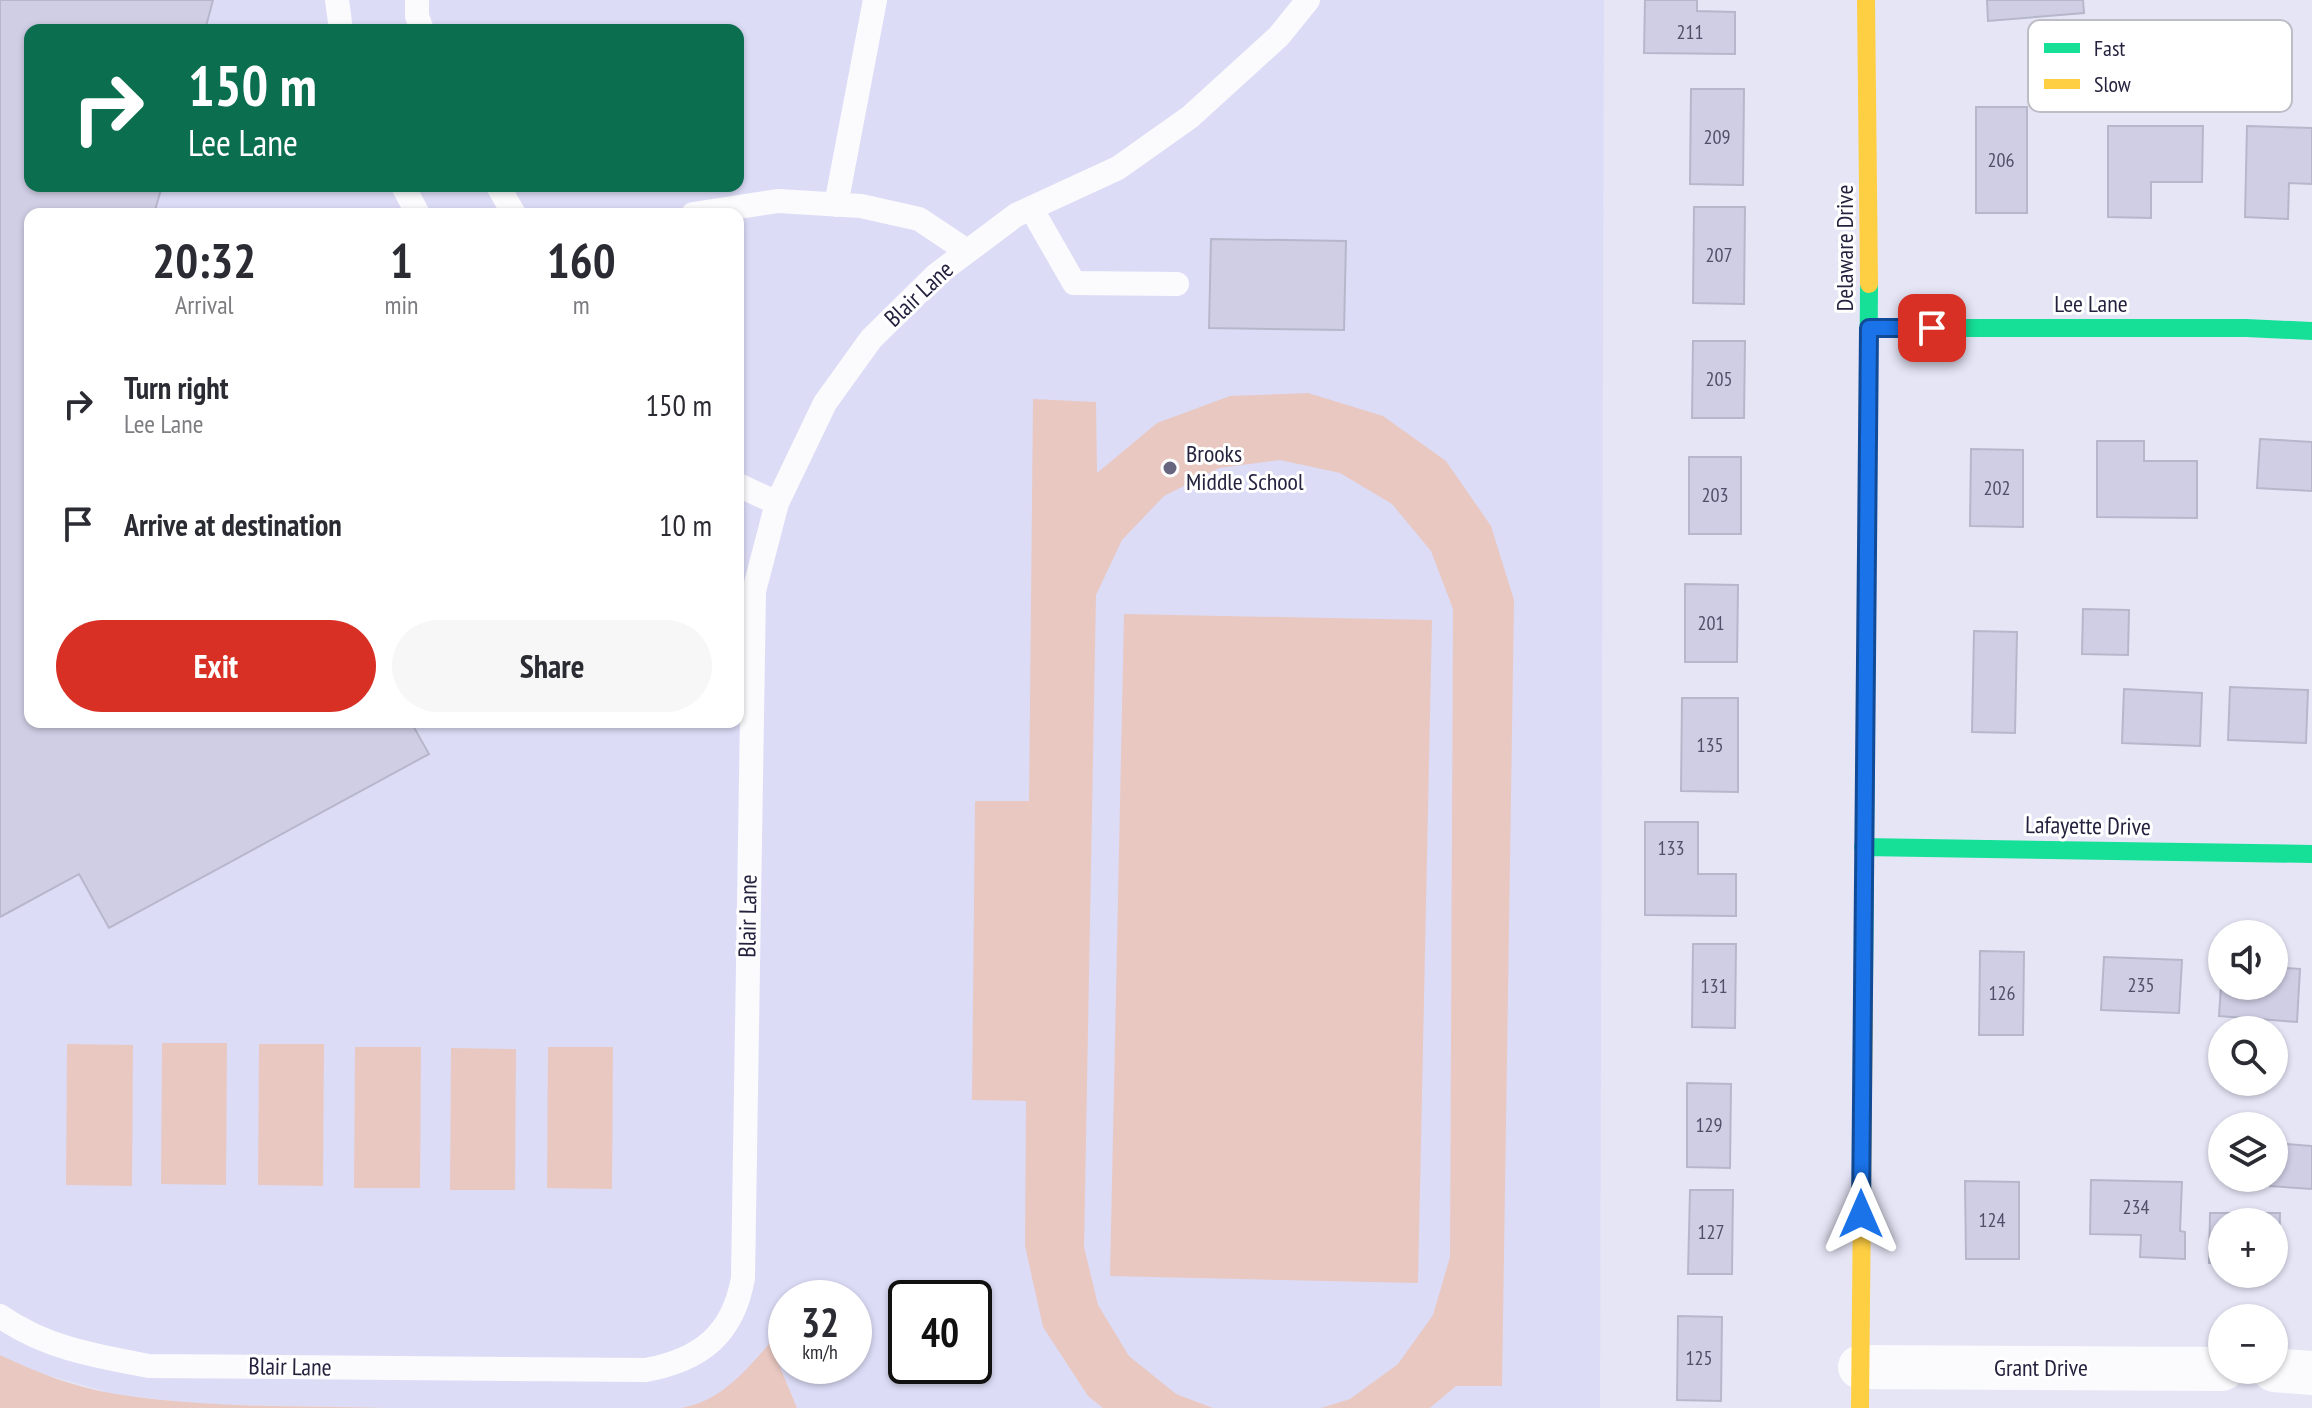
<!DOCTYPE html>
<html lang="en">
<head>
<meta charset="utf-8">
<style>
  :root { --surface:#fff; --page:#f7f7f7; --text:#2b2b33; --muted:#7c7c81; --accent:#d93025 }
  body { margin:0; font-family:"PT Sans Narrow",sans-serif; background:var(--page); color:var(--text); height:100vh; display:flex; flex-direction:column; font-size:30px; white-space:nowrap }
  * { box-sizing:border-box; margin:0 }
  p { font-size:26px; color:var(--muted) }
  .icon { flex:none; width:44px; height:44px; fill:none; stroke:currentColor; stroke-width:2; stroke-linecap:round; stroke-linejoin:round }
  .map { position:relative; flex:1; overflow:hidden }
  .details { position:absolute; left:24px; top:208px; width:720px; height:520px; display:flex; flex-direction:column; background:var(--surface); border-radius:16px; box-shadow:0 2px 6px #0004 }
  .details>* { flex:none }
  .banner { position:absolute; left:24px; top:24px; width:720px; height:168px; border-radius:16px; box-shadow:0 2px 6px #0004; background:#0b6e4f; color:#fff; overflow:hidden }
  .tools { position:absolute; left:2208px; top:920px; display:grid; gap:16px }
  .tools a { display:grid; place-items:center; width:80px; height:80px; border-radius:50%; background:var(--surface); box-shadow:0 2px 6px #0004; font-size:40px }
  .speed { position:absolute; left:768px; top:1280px; display:flex; gap:16px; font-size:40px; font-weight:700; text-align:center }
  .speed>* { display:grid; place-content:center; width:104px; height:104px; border-radius:50%; background:var(--surface); box-shadow:0 2px 6px #0004; line-height:1 }
  .speed small { font-size:20px; font-weight:400 }
  .speed .limit { border:4px solid #111; border-radius:12px; background:#fff; color:#111 }
  .pin { position:absolute; display:grid; place-items:center; width:68px; height:68px; color:#fff; margin:-34px; border-radius:16px; box-shadow:0 4px 12px #0006 }
  .me { position:absolute; width:88px; margin:-44px; rotate:0deg; stroke-linejoin:round; filter:drop-shadow(0 0 6px #0008) }
  .turn { display:flex; align-items:center; gap:28px; height:168px; padding:0 32px; font-size:36px }
  .turn .icon { width:104px; height:104px; stroke-width:2.5 }
  .turn b { display:block; font-size:56px; line-height:68px }
  .eta { display:flex; justify-content:space-evenly; align-items:center; height:136px; text-align:center }
  .eta b { font-size:48px; font-weight:600; line-height:56px }
  .button { display:flex; gap:16px; margin-top:auto; padding:16px 32px }
  .button a { flex:1; height:92px; border-radius:48px; background:var(--accent); color:#fff; font-size:32px; font-weight:600; line-height:92px; text-align:center }
  .button a+a { background:var(--page); color:var(--text) }
  ul { padding:0; list-style:none }
  li { display:flex; align-items:center; gap:24px; height:120px; padding:0 32px }
  li div { flex:1 }
  li b { display:block; font-size:30px }
  li em { font-style:normal }
  .map>svg:first-child { display:block }
  .built { fill:#dcdcf7; fill-rule:evenodd }
  .green { fill:#e9c8c1 }
  .building { fill:#cfcee5; stroke:#b7b7cc; stroke-width:2 }
  .lines { fill:none; stroke-linecap:round; stroke-linejoin:round }
  .lane { stroke:#fbfbfe; stroke-width:24 }
  .street { stroke:#fbfbfe; stroke-width:44 }
  .fast { stroke:#16e098; stroke-width:18 }
  .slow { stroke:#ffcf43; stroke-width:18 }
  .route-casing { stroke:#114b97; stroke-width:20 }
  .route { stroke:#1a73e8; stroke-width:14 }
  .poi-dot { fill:#68667f; stroke:#fff; stroke-width:3 }
  .labels { text-anchor:middle; stroke-width:6; stroke-linejoin:round; paint-order:stroke }
  .number-label { font-size:20px; fill:#504e69 }
  .street-label { font-size:24px; fill:#25223f; stroke:#fff }
  .poi-label { font-size:24px; fill:#25223f; stroke:#fff; text-anchor:start }
  .key { fill:#fff; stroke:#bebdc5; stroke-width:2 }
  .key-label { font-size:22px; fill:#25223f }
</style>
</head>
<body>
<div class="map">
<svg width="2312" height="1408" viewBox="0 0 2312 1408">
  <rect width="100%" height="100%" fill="#e5e5f6"/>
  <path class="built" d="M0 0H1604L1600 1408H797L770 1344 734 1383 700 1405 681 1408H387L200 1404 114 1394 37 1372 0 1355ZM30 30H738V186H30ZM30 214H738V722H30ZM786 1298H854V1366H786ZM906 1298H974V1366H906Z"/>
  <path class="green" d="M1308 393 1383 416 1446 461 1491 526 1514 600 1502 1386H1456L1430 1408H1321L1350 1399 1398 1364 1433 1315 1450 1257 1453 609 1431 551 1392 504 1340 473 1280 460 1219 468 1164 496 1122 540 1096 595 1084 1247 1098 1305 1129 1356 1176 1394 1213 1408H1103L1088 1396 1043 1327 1025 1246 1026 1101 972 1100 975 801H1029L1033 399 1096 402 1097 473 1157 423 1230 396Z
    M1124 614 1432 620 1418 1283 1110 1276Z
    M162 1043H227L226 1185 161 1184Z
    M67 1044 133 1045 132 1186 66 1185Z
    M259 1044H324L323 1186 258 1185Z
    M355 1047H421L420 1188H354Z
    M548 1047H613L612 1189 547 1188Z
    M451 1048 516 1049 515 1190H450Z
    M770 1343 797 1408H681C721 1401 744 1372 770 1343Z
    M0 1355C36 1372 76 1388 116 1394 205 1408 297 1406 387 1408H0Z"/>
  <path class="building" d="M0 0H213L205 30H30V186H162L154 214H30V722H411L429 754 109 928 79 874 0 917Z
    M1645 0H1697V11L1735 12V54L1644 53Z
    M1987 0H2083L2084 13 1988 21Z
    M1691 89H1744L1743 185 1690 184Z
    M1976 107H2027V213H1976Z
    M2108 126H2203L2202 182H2151V218L2108 217Z
    M2247 126 2312 128V184L2289 183 2288 219 2245 217Z
    M1694 207H1745L1744 304 1693 303Z
    M1211 239 1346 241 1344 330 1209 328Z
    M1693 341H1745L1744 418H1692Z
    M2260 439 2312 442V491L2257 488Z
    M2097 441H2144V461H2197V518L2097 517Z
    M1971 449 2023 450V527L1970 526Z
    M1689 457H1741V534H1689Z
    M1685 584 1738 585 1737 662H1685Z
    M2083 609 2129 610 2128 655 2082 654Z
    M1974 631 2017 632 2015 733 1972 732Z
    M2230 687 2308 690 2306 743 2228 740Z
    M2124 689 2202 693 2200 746 2122 743Z
    M1682 698H1738V792L1681 791Z
    M1645 822H1698V874H1736V916L1645 915Z
    M1693 944H1736L1735 1028 1692 1027Z
    M1980 951 2024 952 2023 1035H1979Z
    M2104 957 2182 960 2179 1013 2101 1010Z
    M2274 967 2300 969 2297 1022 2219 1016 2222 971V986H2274Z
    M1687 1083 1731 1084 1730 1168 1687 1167Z
    M2274 1143 2312 1146V1189L2270 1186V1178H2274Z
    M2091 1180 2182 1182 2180 1231 2185 1232V1259L2140 1257 2141 1235 2090 1234Z
    M1965 1181 2019 1182V1259H1966Z
    M1690 1190H1733L1732 1274H1688Z
    M2210 1213H2280L2279 1263H2274V1222H2222V1263H2209Z
    M1678 1316 1722 1317 1721 1401 1677 1400Z"/>
  <g class="lines">
    <path class="lane" d="M337 0 341 30
      M417 0V16L422 30
      M403 186 418 214
      M498 186 514 214
      M836 205 875 0
      M1031 208 1074 283 1177 284
      M693 214 778 201 861 206 919 219 967 251
      M738 485 777 503
      M0 1316C46 1348 95 1356 149 1366L646 1370C700 1360 733 1335 743 1278L754 591 777 503 825 403 871 339 936 275 1016 215 1118 168 1190 117 1279 36 1308 0"/>
    <path class="street" d="M1860 1367 2222 1369
      M2274 1370 2312 1373"/>
    <path class="fast" d="M1869 328H2246L2312 331
      M1863 847 2312 854
      M1864 987 1869 284"/>
    <path class="slow" d="M1866 0 1869 284
      M1860 1408 1864 987"/>
  </g>
  <g class="lines">
    <g class="route-casing">
      <path id="route" d="M1861 1214 1869 328H1932"/>
    </g>
    <use href="#route" class="route"/>
  </g>
  <circle class="poi-dot" cx="1170" cy="468" r="8"/>
  <g class="labels">
    <g class="number-label">
      <text x="1690" y="39">211</text>
      <text x="1717" y="144">209</text>
      <text x="2001" y="167">206</text>
      <text x="1719" y="262">207</text>
      <text x="1719" y="386">205</text>
      <text x="1997" y="495">202</text>
      <text x="1715" y="502">203</text>
      <text x="1711" y="630">201</text>
      <text x="1710" y="752">135</text>
      <text x="1671" y="855">133</text>
      <text x="2141" y="992">235</text>
      <text x="1714" y="993">131</text>
      <text x="2002" y="1000">126</text>
      <text x="1709" y="1132">129</text>
      <text x="2136" y="1214">234</text>
      <text x="1992" y="1227">124</text>
      <text x="1711" y="1239">127</text>
      <text x="1699" y="1365">125</text>
    </g>
    <g class="street-label">
      <text transform="translate(1845 248) rotate(-90)" y="8">Delaware Drive</text>
      <text transform="translate(919 294) rotate(-43)" y="8">Blair Lane</text>
      <text x="2091" y="312">Lee Lane</text>
      <text transform="translate(2088 826) rotate(1)" y="8">Lafayette Drive</text>
      <text transform="translate(748 916) rotate(-89)" y="8">Blair Lane</text>
      <text transform="translate(290 1367) rotate(1)" y="8">Blair Lane</text>
      <text x="2041" y="1376">Grant Drive</text>
    </g>
    <g class="poi-label">
      <text x="1186" y="462">Brooks<tspan x="1186" dy="28">Middle School</tspan></text>
    </g>
  </g>
  <rect x="2028" y="20" width="264" height="92" rx="12" class="key"/>
  <rect x="2044" y="43" width="36" height="10" fill="#16e098"/>
  <rect x="2044" y="79" width="36" height="10" fill="#ffcf43"/>
  <g class="key-label">
    <text x="2094" y="56">Fast</text>
    <text x="2094" y="92">Slow</text>
  </g>
</svg>
<div class="tools">
<a><svg class="icon" aria-label="sound" viewBox="0 0 24 24"><path d="M4 9h4l5-4v14l-5-4H4zM17 9q2 3 0 6"/></svg></a>
<a><svg class="icon" aria-label="search" viewBox="0 0 24 24"><circle cx="10" cy="10" r="6"/><path d="M15 15l6 6"/></svg></a>
<a><svg class="icon" aria-label="layers" viewBox="0 0 24 24"><path d="M12 4l9 5-9 5-9-5zM3 14l9 5 9-5"/></svg></a>
<a>+</a>
<a>−</a>
</div>
<div class="speed"><div>32<small>km/h</small></div><div class="limit">40</div></div>
<div class="pin" style="left:1932px;top:328px;background:#d93025"><svg class="icon" aria-label="arrive" viewBox="0 0 24 24"><path d="M6 21V4h12l-3 4 3 4H6"/></svg></div>
<svg class="me" style="left:1861px;top:1214px" viewBox="-20 -20 40 40"><path d="M0-17L14 15 0 8-14 15z" fill="#1a73e8" stroke="#fff" stroke-width="4"/></svg>
<div class="banner">
<div class="turn"><svg class="icon" aria-label="right" viewBox="0 0 24 24"><path d="M7 20v-9h11M14 6l5 5-5 5"/></svg><div><b>150 m</b>Lee Lane</div></div>
</div>
<section class="details">
<div class="eta">
<div><b>20:32</b><p>Arrival</p></div>
<div><b>1</b><p>min</p></div>
<div><b>160</b><p>m</p></div>
</div>
<ul>
<li><svg class="icon" aria-label="right" viewBox="0 0 24 24"><path d="M7 20v-9h11M14 6l5 5-5 5"/></svg><div><b>Turn right</b><p>Lee Lane</p></div><em>150 m</em></li>
<li><svg class="icon" aria-label="arrive" viewBox="0 0 24 24"><path d="M6 21V4h12l-3 4 3 4H6"/></svg><div><b>Arrive at destination</b></div><em>10 m</em></li>
</ul>
<div class="button"><a>Exit</a><a>Share</a></div>
</section>
</div>
</body>
</html>
